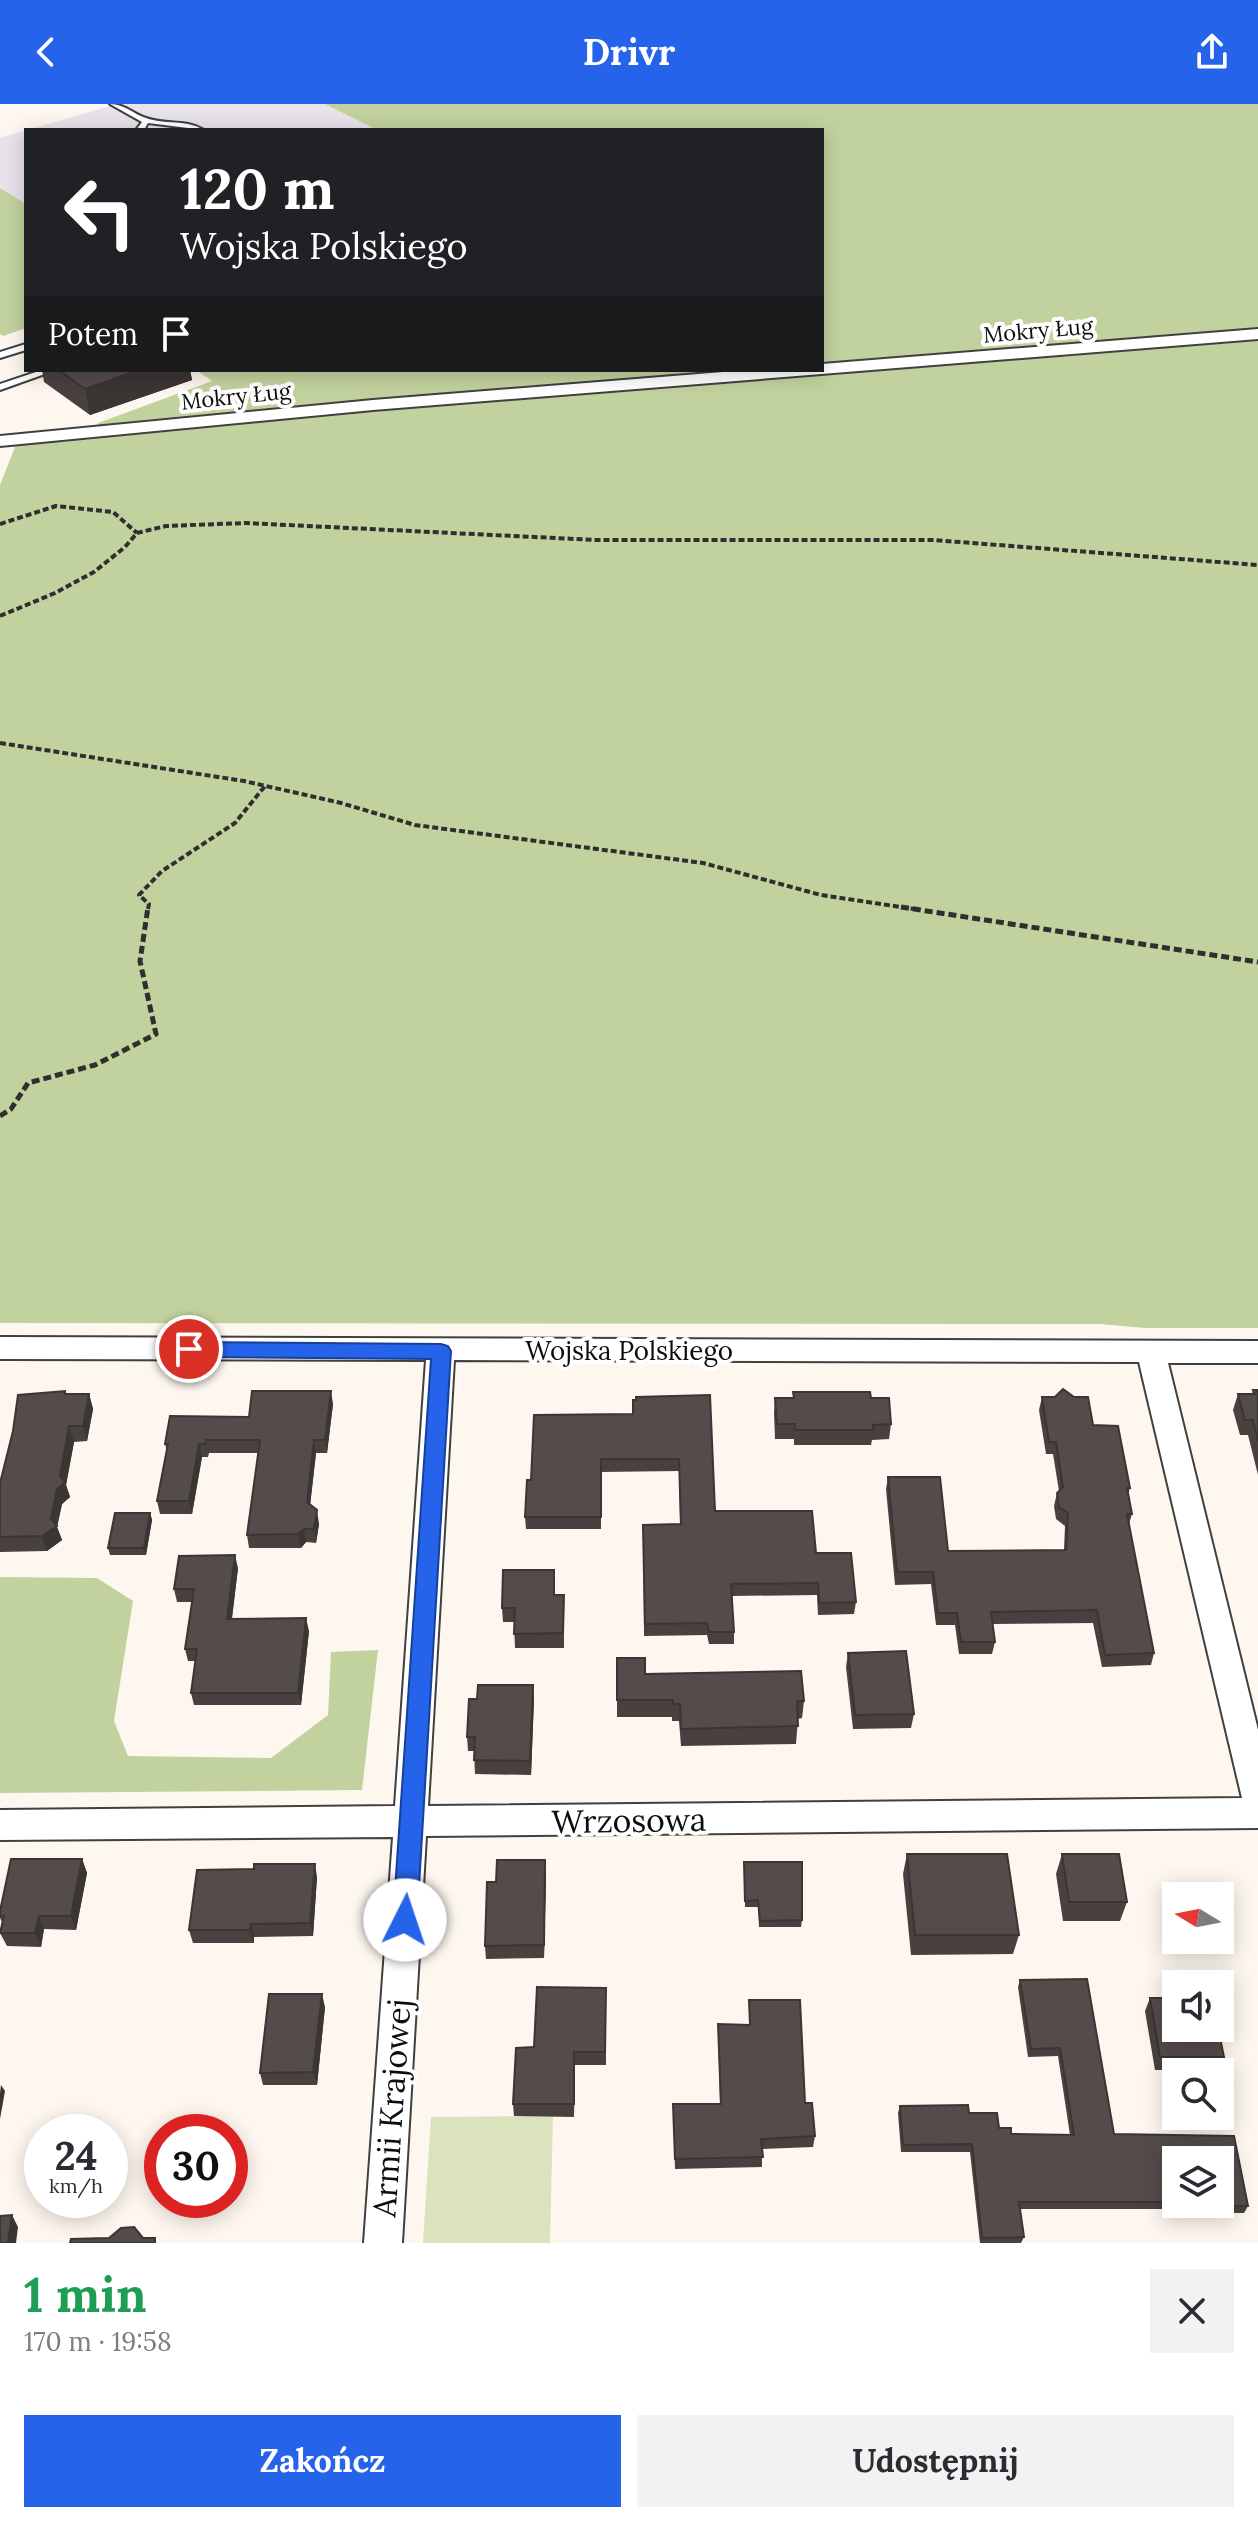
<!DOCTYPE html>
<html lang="pl">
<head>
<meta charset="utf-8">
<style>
  :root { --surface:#fff; --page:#f2f2f3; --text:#2b2b33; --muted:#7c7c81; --accent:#2563eb }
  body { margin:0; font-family:Lora,serif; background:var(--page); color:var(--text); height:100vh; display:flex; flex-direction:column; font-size:30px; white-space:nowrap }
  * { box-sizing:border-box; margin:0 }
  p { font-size:26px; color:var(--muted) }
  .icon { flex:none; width:44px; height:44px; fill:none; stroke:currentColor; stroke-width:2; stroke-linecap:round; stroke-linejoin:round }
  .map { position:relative; height:2139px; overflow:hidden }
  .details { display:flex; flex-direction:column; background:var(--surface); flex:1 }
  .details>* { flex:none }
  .banner { position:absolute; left:24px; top:24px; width:800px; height:244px; border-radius:0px; box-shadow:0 4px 20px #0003; background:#202124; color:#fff; overflow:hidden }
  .needle { width:52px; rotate:280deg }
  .tools { position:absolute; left:1162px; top:1778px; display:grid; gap:16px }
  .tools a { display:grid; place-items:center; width:72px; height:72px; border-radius:0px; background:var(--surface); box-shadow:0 4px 20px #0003; font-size:40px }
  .speed { position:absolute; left:24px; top:2010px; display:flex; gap:16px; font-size:40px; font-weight:700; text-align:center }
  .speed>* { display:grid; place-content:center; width:104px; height:104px; border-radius:50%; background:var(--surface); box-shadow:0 4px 20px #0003; line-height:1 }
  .speed small { font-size:20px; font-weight:400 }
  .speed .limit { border:12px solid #d22; background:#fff; color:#111 }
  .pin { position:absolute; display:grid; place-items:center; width:68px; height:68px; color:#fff; margin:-34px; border:4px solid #fff; border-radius:50%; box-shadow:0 2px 8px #0007 }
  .me { position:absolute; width:88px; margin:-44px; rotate:4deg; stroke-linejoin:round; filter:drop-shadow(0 0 6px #0008) }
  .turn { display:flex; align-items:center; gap:28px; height:168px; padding:0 24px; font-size:36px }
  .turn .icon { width:104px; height:104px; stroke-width:2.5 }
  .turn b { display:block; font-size:56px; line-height:68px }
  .then { display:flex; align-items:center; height:76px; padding:0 24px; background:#0003; gap:16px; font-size:30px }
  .round { display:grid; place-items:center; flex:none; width:84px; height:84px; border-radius:0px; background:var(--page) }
  .headline { display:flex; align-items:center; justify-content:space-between; height:136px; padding:0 24px }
  h1 { font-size:48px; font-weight:800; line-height:60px; color:#1e9e55 }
  .action { display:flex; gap:16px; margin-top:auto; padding:16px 24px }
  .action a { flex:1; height:92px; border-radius:0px; background:var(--accent); color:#fff; font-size:32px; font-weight:800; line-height:92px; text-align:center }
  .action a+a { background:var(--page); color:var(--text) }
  header { display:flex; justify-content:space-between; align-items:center; height:104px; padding:0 24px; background:var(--accent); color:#fff; font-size:36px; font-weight:800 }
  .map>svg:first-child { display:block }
  .industrial { fill:#e8e2eb }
  .green { fill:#dae3bd }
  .forest { fill:#c2d29e }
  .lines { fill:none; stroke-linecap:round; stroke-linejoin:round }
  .lane-casing { stroke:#404040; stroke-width:4 }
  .street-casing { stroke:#404040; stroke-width:4 }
  .path-far1 { stroke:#2f2f2f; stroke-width:4; stroke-dasharray:6 3; stroke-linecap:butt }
  .path { stroke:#2f2f2f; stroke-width:5; stroke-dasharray:8 4; stroke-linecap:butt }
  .lane { fill:#fff; fill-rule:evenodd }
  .street { fill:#fff; fill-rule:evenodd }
  .wall { fill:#484140 }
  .shaded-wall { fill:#3b3534 }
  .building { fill:#544c4b; stroke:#3b3534; stroke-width:2; fill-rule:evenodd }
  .route { fill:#2563eb; stroke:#184099; stroke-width:2 }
  .labels { text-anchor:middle; stroke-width:8; stroke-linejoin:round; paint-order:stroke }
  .far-street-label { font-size:22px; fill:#0d0d0d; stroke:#fff }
  .street-label { font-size:26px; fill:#0d0d0d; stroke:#fff }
  .near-street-label { font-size:32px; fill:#0d0d0d; stroke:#fff }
</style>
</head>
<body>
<header><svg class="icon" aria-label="back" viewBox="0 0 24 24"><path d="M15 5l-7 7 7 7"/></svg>Drivr<svg class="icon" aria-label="share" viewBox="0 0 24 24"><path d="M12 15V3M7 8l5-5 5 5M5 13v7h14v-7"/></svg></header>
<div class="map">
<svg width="1258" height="2139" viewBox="0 0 1258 2139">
  <rect width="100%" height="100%" fill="#fdf7ef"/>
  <path class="industrial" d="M117 0H325L377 26H27Z
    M26 26V100L0 84V34Z"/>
  <path class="green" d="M553 2012 550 2139H423L431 2013Z"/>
  <path class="forest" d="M325 0H1258V1224H1145L1100 1220 0 1219V381L15 343 31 338 93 335 98 319 212 277 196 266H822V26H377Z
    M0 84 26 100V224L3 232 0 230Z
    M0 1473 97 1474 133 1497 114 1617 128 1652 271 1654 328 1611 331 1548 378 1546 362 1686 0 1689Z"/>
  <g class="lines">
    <g class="lane-casing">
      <path id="lane" d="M110 0C125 0 133 10 146 14 165 21 186 15 204 26L148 19 144 26H136L142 18Z
        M26 240V246L0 254V248Z
        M42 266H56L0 286V280Z"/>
    </g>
    <g class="street-casing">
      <path id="street" d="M1258 225V235L373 306 0 342V332L373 296 748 266H822V260Z
        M0 1233 1258 1237V1259H1168L1258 1626V1724L426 1732 402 2139H364L393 1733 0 1736V1706L395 1702 426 1256 0 1255ZM454 1256 1139 1258 1242 1694 428 1702Z"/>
    </g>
    <path class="path-far1" d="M0 420 56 402 113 408 137 429
      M0 512 55 489 94 468 125 443 137 429 166 422 246 419 596 436H933L1258 461
      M0 639 244 677 341 699 415 721 703 759 821 791 914 805
      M148 805 149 800 139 791 162 767 235 719 265 682"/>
    <path class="path" d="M901 803 1258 858
      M0 1012 11 1005 28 979 95 961 156 930 140 857 148 803"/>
    <use href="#lane" class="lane"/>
    <use href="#street" class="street"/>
  </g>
  <path class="wall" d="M42 266H190L192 276 90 311 44 278Z
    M1253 1286H1258V1371L1248 1331H1240L1233 1306 1238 1290H1252Z
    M65 1287 66 1290H89L93 1305 87 1337 74 1338 66 1381 70 1393 62 1400 57 1423 62 1436 47 1447 0 1448V1379Z
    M793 1288 871 1294 891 1320 889 1335 872 1336 871 1341H794V1335H775L774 1309 775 1294H793Z
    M636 1293 715 1407 816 1449 856 1498 854 1510 818 1511 817 1491 732 1492 734 1528V1540H709L707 1531 644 1532 643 1421 680 1420 679 1367 601 1368V1425H526L525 1413 531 1376 633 1310Z
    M1042 1293 1093 1321 1130 1384 1128 1391 1132 1410 1129 1420 1154 1549 1151 1561 1102 1563 1093 1519 993 1520 995 1538 992 1550H959L955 1521H936L931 1480 895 1481 886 1385 888 1373 948 1447 1064 1446 1065 1422 1056 1415 1054 1402 1057 1389 1059 1387 1053 1350H1046L1039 1306Z
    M333 1300 327 1349H316L310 1401 319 1420 316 1439 306 1438 301 1444H249L247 1431 258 1349H209L208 1353H202L192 1410H160L157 1397 167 1348 165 1340 249 1313Z
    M150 1409 152 1416 146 1451H110L108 1444Z
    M238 1464 232 1515 309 1527 301 1601H194L191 1589 195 1557H188L185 1545 192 1498H177L174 1485Z
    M554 1491H564V1544H515L514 1518H503L502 1504Z
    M848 1549 914 1610 911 1624 853 1625 846 1563Z
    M617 1554 645 1570 804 1597 802 1614 798 1615 796 1640 681 1642 679 1617H672V1613H617Z
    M533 1581 534 1595 531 1671 475 1670 474 1647H468L467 1633 477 1595Z
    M907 1750 1019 1831 1013 1850 911 1851 903 1770Z
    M1062 1750 1127 1798 1120 1817H1063L1056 1770Z
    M82 1755 87 1769 76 1826 44 1825 41 1843 7 1842 0 1829 3 1820 0 1814V1807Z
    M744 1758 802 1816 801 1823H759L758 1803H745Z
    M546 1769 544 1854 486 1855 485 1842 496 1778Z
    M317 1773 313 1832 254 1833V1839H193L189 1826Z
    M1020 1876 1114 2030 1248 2102 1244 2109 1164 2108V2105H1020L1024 2133 1021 2139H980L970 2048H901L898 2009 900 2002 969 2009 1011 2030 1070 2031 1058 1952 1028 1953 1018 1883Z
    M606 1884V1961H575L574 2013 514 2012 513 2000 534 1943Z
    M1150 1894 1224 1953 1218 1966H1155L1145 1907Z
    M749 1896 805 1999 815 2032 813 2043 762 2045V2063L675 2065 673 2000H720L718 1920 749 1921Z
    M325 1903 317 1981H263L260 1969Z"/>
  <path class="shaded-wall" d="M139 266H190L192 276 90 311 85 285Z
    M331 1287 333 1300 327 1349 325 1336Z
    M89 1290 93 1305 87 1337 83 1322Z
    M69 1322 74 1338 66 1381 70 1393 62 1400 57 1423 62 1436 47 1447 42 1432 51 1415Z
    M314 1336 316 1349 309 1411 307 1398Z
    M199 1340 202 1353 192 1410 189 1397Z
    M317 1406 319 1420 316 1439 314 1425Z
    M150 1409 152 1416 146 1451 144 1444Z
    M304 1425 306 1438 301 1444 298 1430Z
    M235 1451 238 1464 230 1528 227 1515Z
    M306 1514 309 1527 301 1601 298 1589Z
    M533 1581 534 1595 531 1671 530 1657Z
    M82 1755 87 1769 76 1826 71 1812Z
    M545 1756 546 1769 544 1854V1841Z
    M315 1760 317 1773 313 1832 310 1819Z
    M39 1812 44 1825 41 1843 35 1829Z
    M251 1820 254 1833V1839L250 1826Z
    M322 1890 325 1903 317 1981 313 1968Z
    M1 1981 5 1987 0 2015V1989Z
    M12 2111 18 2123 16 2139H8Z"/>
  <path class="building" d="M59 266H139L85 285Z
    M1063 1285 1074 1293H1088L1093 1321 1118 1322 1130 1384H1127L1132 1410H1127L1154 1549 1105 1551 1097 1506 991 1508 995 1538H961L957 1509H938L933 1468H897L888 1373H940L948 1447 1066 1446 1068 1409 1059 1403 1057 1389 1063 1383 1056 1338H1049L1042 1293H1055Z
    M1253 1286H1258V1337L1253 1316H1245L1238 1290H1255Z
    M65 1287V1290H89L83 1322H69L60 1372 65 1378 57 1385 51 1415 57 1422 42 1432 0 1433V1379L13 1327 18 1291Z
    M252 1287H331L325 1336H314L307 1398 317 1406 314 1425H304L298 1430 247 1431 260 1336H206L205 1340H199L189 1397H157L168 1340H165L170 1312 249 1313Z
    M793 1288H870L871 1294H889L891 1320 873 1321V1326H795V1320H777L775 1294H794Z
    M710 1291 715 1407H812L816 1449H851L856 1498 819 1499 818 1479 731 1480 734 1528H709L707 1519 645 1520 643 1421 681 1420 679 1355H601V1413H525L527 1376H531L534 1311 633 1310V1296H636V1293Z
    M115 1409H150L144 1444H108Z
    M235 1451 227 1515 306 1514 298 1589H191L197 1545H185L194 1485H174L179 1452Z
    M503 1466H554V1491H564L563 1529 514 1530 515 1504H502Z
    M906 1547 914 1610 855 1611 848 1549Z
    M617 1554H645V1570L801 1567 804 1597H797L798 1622 681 1625 680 1600H673V1596H617Z
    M478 1581H533L530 1657 474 1656 475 1633H467L469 1595H477Z
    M907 1750H1007L1019 1831H915Z
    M1062 1750H1119L1127 1798H1069Z
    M11 1755H82L71 1812H39L35 1829H0L4 1812H0V1807Z
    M497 1756H545L544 1841 485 1842 487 1778H496Z
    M744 1758H802V1816L760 1817 758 1796 745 1797Z
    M254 1760H315L310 1819 251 1820 250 1826H189L197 1766 254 1765Z
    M1087 1875 1114 2030 1234 2032 1248 2102 1167 2101V2098H1019L1024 2133 982 2134 972 2040 903 2041 900 2002 968 2001 969 2009H997L999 2024H1011V2030L1074 2031 1060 1944 1031 1945 1020 1876ZM1176 2056H1220V2100H1176Z
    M537 1883 606 1884 605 1948H574V2000H513L516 1944 534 1943Z
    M269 1890H322L313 1968 260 1969Z
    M1150 1894H1176V1924H1218L1224 1953H1160Z
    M749 1896H800L805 1999H812L815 2032 761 2035 763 2053 675 2055 673 2000H721L718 1920 750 1921Z
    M12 2111 8 2139H0V2112Z
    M134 2123 143 2134H155V2139H70L71 2135 109 2134 121 2124Z"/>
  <path class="route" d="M189 1238 441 1240 448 1242 451 1247 417 1816 414 1824 405 1827 397 1824 393 1816 431 1255 189 1253 182 1251 179 1245 182 1240Z"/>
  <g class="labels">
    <g class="far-street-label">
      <text transform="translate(1038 226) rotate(-5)" y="8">Mokry Ług</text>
      <text transform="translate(236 292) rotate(-6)" y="8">Mokry Ług</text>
    </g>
    <g class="street-label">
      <text x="629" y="1256">Wojska Polskiego</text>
    </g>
    <g class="near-street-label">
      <text transform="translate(629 1717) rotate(-1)" y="11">Wrzosowa</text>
      <text transform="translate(392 2004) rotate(-86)" y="11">Armii Krajowej</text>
    </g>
  </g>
</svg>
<div class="tools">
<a><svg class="needle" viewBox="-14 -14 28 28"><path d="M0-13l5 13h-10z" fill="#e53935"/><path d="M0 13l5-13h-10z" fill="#7c7c81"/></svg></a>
<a><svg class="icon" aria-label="sound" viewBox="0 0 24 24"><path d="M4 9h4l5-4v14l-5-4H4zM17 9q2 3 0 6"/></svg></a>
<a><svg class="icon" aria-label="search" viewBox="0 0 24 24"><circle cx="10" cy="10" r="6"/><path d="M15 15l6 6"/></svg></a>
<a><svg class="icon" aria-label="layers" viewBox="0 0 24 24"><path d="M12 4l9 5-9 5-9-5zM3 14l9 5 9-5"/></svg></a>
</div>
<div class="speed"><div>24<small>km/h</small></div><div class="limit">30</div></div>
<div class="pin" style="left:189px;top:1245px;background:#d93025"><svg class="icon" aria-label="arrive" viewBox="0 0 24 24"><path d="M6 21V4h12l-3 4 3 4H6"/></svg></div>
<svg class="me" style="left:405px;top:1816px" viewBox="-20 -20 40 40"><circle r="19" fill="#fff"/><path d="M0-13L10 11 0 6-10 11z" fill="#2563eb"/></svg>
<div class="banner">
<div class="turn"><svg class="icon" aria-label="left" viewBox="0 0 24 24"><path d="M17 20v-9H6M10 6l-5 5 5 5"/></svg><div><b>120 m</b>Wojska Polskiego</div></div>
<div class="then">Potem<svg class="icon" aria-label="arrive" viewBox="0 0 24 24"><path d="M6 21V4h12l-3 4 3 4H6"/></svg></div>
</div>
</div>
<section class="details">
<div class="headline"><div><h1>1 min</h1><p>170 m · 19:58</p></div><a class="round"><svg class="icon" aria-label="close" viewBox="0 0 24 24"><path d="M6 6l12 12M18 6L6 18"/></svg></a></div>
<div class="action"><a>Zakończ</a><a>Udostępnij</a></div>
</section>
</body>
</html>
